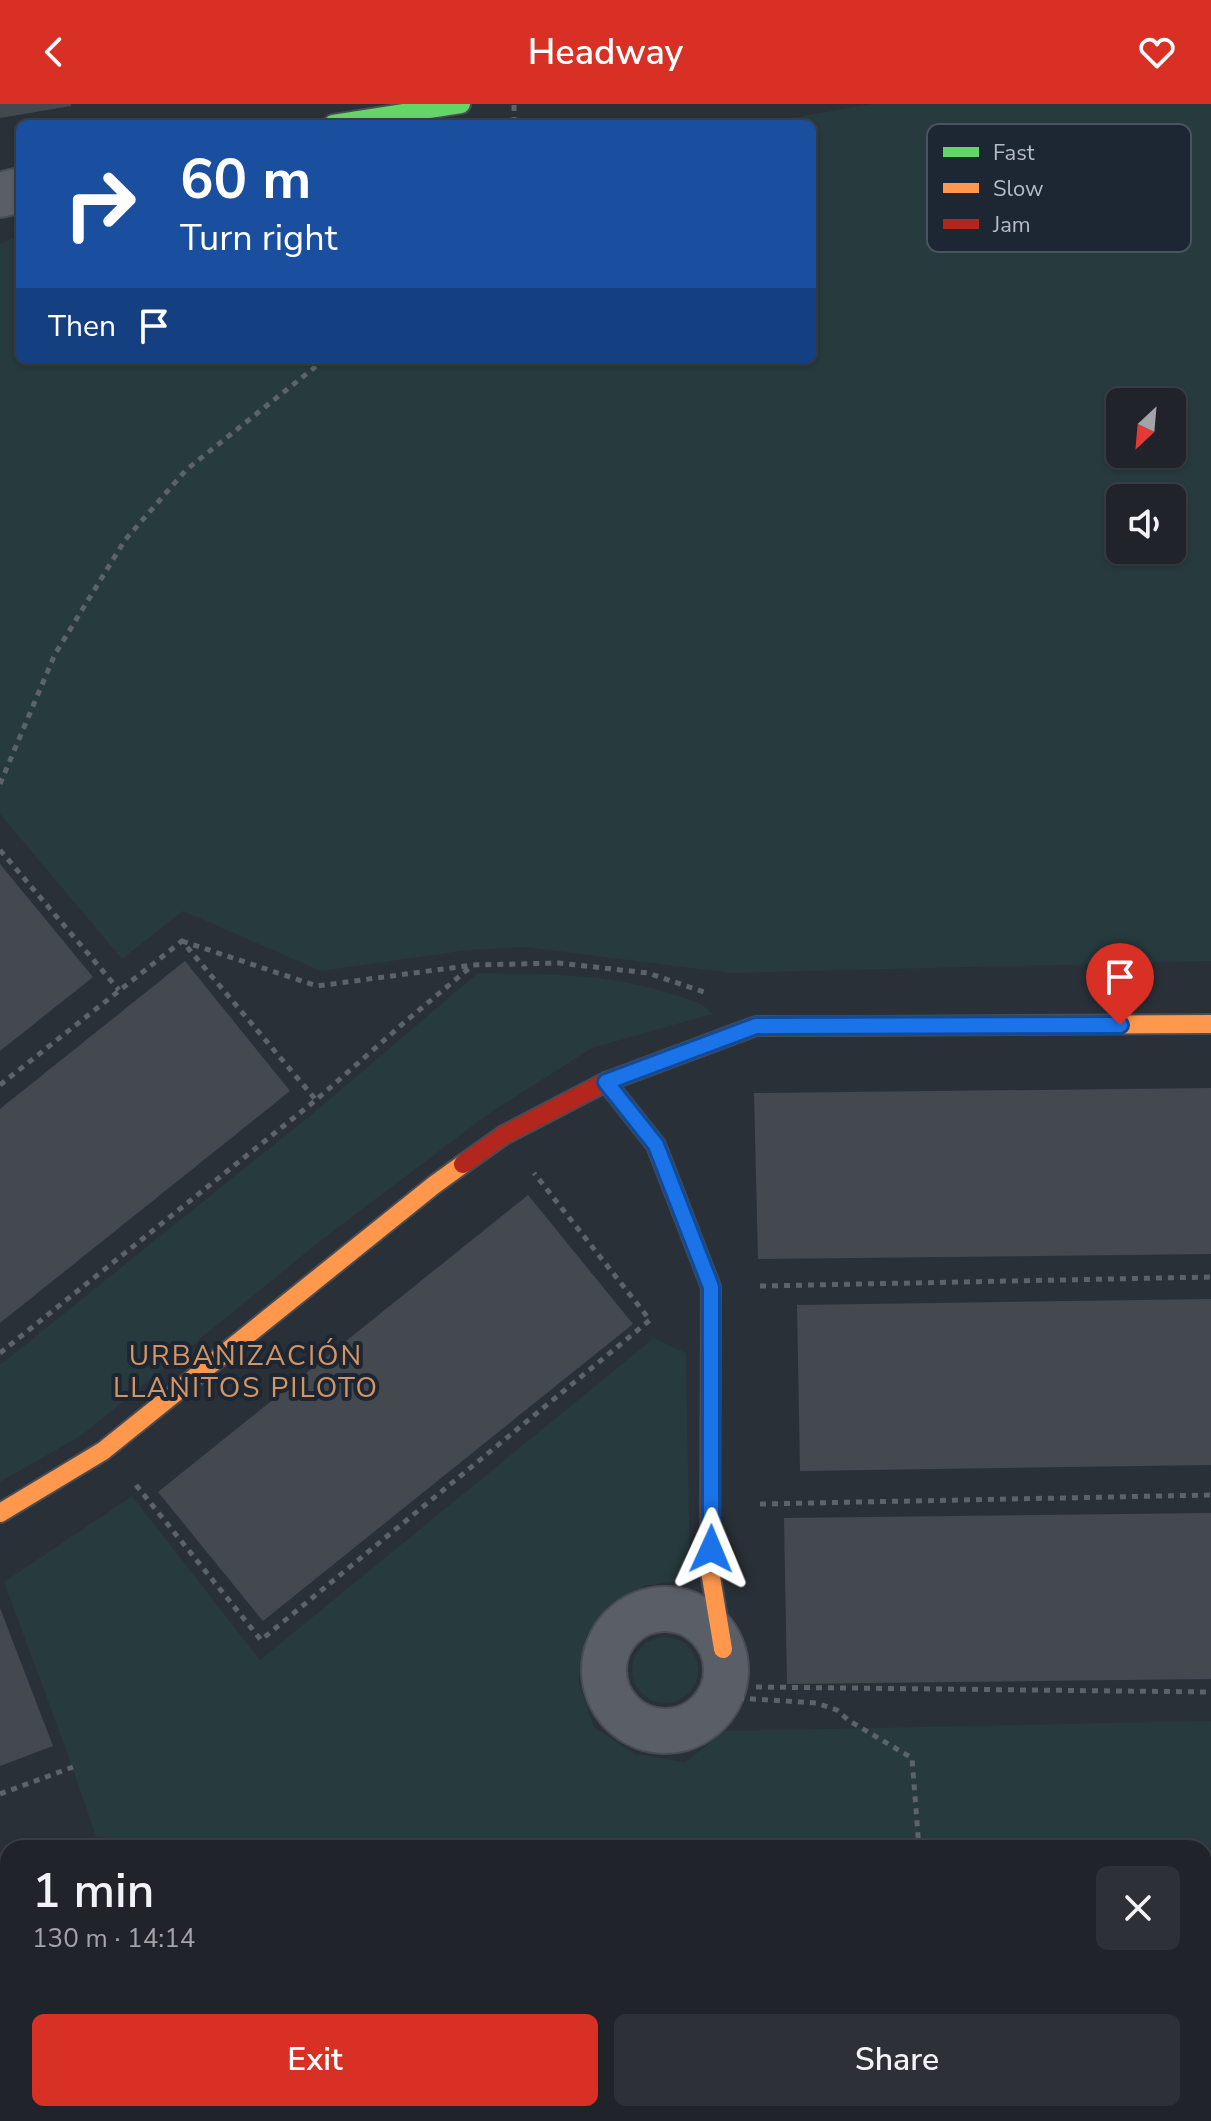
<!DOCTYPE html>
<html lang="en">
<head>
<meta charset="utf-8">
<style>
  :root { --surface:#20242a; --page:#2d3036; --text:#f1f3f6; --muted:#a2a4a8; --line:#3d4147; --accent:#d93025 }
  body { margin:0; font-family:"Nunito Sans",sans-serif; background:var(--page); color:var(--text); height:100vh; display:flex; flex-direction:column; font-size:30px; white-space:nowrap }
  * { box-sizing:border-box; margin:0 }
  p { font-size:26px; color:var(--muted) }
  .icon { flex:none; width:44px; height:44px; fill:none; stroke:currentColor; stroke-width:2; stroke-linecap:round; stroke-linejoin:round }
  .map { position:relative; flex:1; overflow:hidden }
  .sheet { position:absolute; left:0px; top:1736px; width:1212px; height:282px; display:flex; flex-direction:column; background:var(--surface); border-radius:24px 24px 0 0; box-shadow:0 2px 6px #0004,0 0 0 2px var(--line) }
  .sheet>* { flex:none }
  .top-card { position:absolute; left:16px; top:16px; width:800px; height:244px; border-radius:12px; box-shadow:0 2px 6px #0004,0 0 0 2px var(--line); background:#1a4fa0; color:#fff; overflow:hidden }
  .needle { width:52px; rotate:206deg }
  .buttons { position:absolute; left:1106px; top:284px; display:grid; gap:16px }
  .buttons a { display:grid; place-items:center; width:80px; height:80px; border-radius:12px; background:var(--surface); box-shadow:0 2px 6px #0004,0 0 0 2px var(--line); font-size:40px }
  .pin { position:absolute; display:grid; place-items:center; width:68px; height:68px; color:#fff; margin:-82px -34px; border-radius:50% 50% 50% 0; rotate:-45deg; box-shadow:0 0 8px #0007 }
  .pin .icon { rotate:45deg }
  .me { position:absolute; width:88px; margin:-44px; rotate:1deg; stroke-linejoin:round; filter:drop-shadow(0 0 6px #0008) }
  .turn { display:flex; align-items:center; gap:28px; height:168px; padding:0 32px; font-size:36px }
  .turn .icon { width:104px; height:104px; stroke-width:2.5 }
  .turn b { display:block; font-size:56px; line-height:68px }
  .then { display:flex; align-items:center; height:76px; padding:0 32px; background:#0003; gap:16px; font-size:30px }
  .round { display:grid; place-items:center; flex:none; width:84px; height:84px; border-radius:12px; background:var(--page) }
  .headline { display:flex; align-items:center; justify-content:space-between; height:136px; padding:0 32px }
  h1 { font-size:48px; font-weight:600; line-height:60px }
  .primary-button { display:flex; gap:16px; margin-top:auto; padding:16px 32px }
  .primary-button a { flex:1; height:92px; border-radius:12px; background:var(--accent); color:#fff; font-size:32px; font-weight:600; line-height:92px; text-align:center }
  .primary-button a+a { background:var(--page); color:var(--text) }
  header { display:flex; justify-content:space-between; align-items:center; height:104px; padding:0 32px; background:var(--accent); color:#fff; font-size:36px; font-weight:600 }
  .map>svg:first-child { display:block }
  .green { fill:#273a3e; fill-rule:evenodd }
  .building { fill:#444950 }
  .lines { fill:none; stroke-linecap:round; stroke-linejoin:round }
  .street-casing { stroke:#484c53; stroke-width:48 }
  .fast-casing { stroke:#484c53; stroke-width:22 }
  .slow-casing { stroke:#484c53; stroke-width:22 }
  .jam-casing { stroke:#484c53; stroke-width:22 }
  .path { stroke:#5d636a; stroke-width:5; stroke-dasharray:6 6; stroke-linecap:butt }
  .street { stroke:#5a5e66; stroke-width:44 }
  .fast { stroke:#63d668; stroke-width:18 }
  .slow { stroke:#ff974d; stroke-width:18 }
  .jam { stroke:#b3261e; stroke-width:18 }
  .route-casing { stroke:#114b97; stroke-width:20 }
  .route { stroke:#1a73e8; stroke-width:14 }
  .labels { text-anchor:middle; stroke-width:8; stroke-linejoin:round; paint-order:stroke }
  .neighbourhood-label { font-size:28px; letter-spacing:2px; fill:#d59563; stroke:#1d2633 }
  .key { fill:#1d2633; stroke:#4a5360; stroke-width:2 }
  .key-label { font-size:22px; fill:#b4bcc9 }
</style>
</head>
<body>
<header><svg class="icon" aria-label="back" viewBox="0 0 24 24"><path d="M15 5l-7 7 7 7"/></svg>Headway<svg class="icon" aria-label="heart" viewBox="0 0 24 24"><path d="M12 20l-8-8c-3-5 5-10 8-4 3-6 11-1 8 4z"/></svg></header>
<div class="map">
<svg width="1211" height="2017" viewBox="0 0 1211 2017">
  <rect width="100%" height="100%" fill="#2a3038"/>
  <path class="green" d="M872 0H1211V857L731 869 526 843 469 846 321 867 183 807 122 855 0 710V140L20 131V256H812V20H757ZM1172 298V350H1120V298ZM1120 394H1172V446H1120Z
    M478 869C545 870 611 869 675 891 691 896 701 897 712 910L592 944 487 1011 324 1134 82 1331 0 1378V1261L317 1006Z
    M654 1234 686 1249 690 1475 644 1482 607 1505 586 1532 578 1577 594 1623 635 1650 685 1658 725 1627 1211 1617V2017H538L533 2010H1204V1744H100L65 1643 4 1478 132 1392 260 1556Z
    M632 1566a33 33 0 1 1 66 0a33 33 0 1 1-66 0Z"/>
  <path class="building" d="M0 0H71V2L0 14Z
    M0 760 93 873 0 947Z
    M185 857 290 987 0 1219V1005Z
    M1211 984V1150L758 1155 754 989Z
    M528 1091 633 1220 263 1517 158 1388Z
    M1211 1195V1361L800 1367 797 1201Z
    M1211 1409V1575L787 1580 784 1414Z
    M0 1504 53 1642 0 1662Z"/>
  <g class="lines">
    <g class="street-casing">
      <path id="street" d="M0 91 20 86
        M604 1566a61 61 0 1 1 122 0a61 61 0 1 1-122 0Z"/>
    </g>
    <g class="fast-casing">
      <path id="fast" d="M333 20 461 0"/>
    </g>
    <g class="slow-casing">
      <path id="slow" d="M864 922 1211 920
        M606 978 656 1041 711 1183 710 1467 723 1545
        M0 1409 103 1347 434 1081 463 1060"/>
    </g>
    <g class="jam-casing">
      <path id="jam" d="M463 1060 504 1031 606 978 756 922H864"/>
    </g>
    <path class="path" d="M514 1V20
      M0 680 55 550 125 436 186 366 324 256
      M0 746 119 886
      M182 837 317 882 473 861 559 859 648 869 704 888
      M0 981 182 837 316 996
      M760 1182 1211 1173
      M0 1249 316 996 406 917 473 861
      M136 1381 261 1536 650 1216 534 1069
      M760 1400 1211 1391
      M756 1583 1211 1588
      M738 1594 816 1599 837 1606 848 1616 912 1654 919 1744
      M0 1690 73 1663
      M526 2017 568 2010"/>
    <use href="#street" class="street"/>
    <use href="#fast" class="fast"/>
    <use href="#slow" class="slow"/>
    <use href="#jam" class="jam"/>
  </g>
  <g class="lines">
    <g class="route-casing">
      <path id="route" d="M711 1445V1183L656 1041 606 978 756 922 1120 921"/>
    </g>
    <use href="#route" class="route"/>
  </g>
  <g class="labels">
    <g class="neighbourhood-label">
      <text x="246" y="1261">URBANIZACIÓN<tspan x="246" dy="32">LLANITOS PILOTO</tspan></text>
    </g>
  </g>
  <rect x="927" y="20" width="264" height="128" rx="12" class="key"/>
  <rect x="943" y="43" width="36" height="10" fill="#63d668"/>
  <rect x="943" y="79" width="36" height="10" fill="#ff974d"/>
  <rect x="943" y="115" width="36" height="10" fill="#b3261e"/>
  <g class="key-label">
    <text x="993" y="56">Fast</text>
    <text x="993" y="92">Slow</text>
    <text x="993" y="128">Jam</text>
  </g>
</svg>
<div class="buttons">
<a><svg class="needle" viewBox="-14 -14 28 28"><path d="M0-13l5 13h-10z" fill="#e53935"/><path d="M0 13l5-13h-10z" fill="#a2a4a8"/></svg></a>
<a><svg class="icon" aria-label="sound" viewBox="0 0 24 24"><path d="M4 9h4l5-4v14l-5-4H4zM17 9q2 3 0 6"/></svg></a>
</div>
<div class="pin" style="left:1120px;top:921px;background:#d93025"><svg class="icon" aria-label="arrive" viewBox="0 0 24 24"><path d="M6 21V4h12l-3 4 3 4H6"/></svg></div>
<svg class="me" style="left:711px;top:1445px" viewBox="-20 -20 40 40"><path d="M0-17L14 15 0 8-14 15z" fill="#1a73e8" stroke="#fff" stroke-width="4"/></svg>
<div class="top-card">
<div class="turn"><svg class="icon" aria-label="right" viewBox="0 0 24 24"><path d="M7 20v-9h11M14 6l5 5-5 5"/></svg><div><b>60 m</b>Turn right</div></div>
<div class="then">Then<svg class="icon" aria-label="arrive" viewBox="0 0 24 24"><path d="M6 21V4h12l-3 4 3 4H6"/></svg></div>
</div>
<section class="sheet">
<div class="headline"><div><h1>1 min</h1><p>130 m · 14:14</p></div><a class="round"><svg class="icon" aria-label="close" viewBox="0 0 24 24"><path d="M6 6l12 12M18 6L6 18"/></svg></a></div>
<div class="primary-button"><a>Exit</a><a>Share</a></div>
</section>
</div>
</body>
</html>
